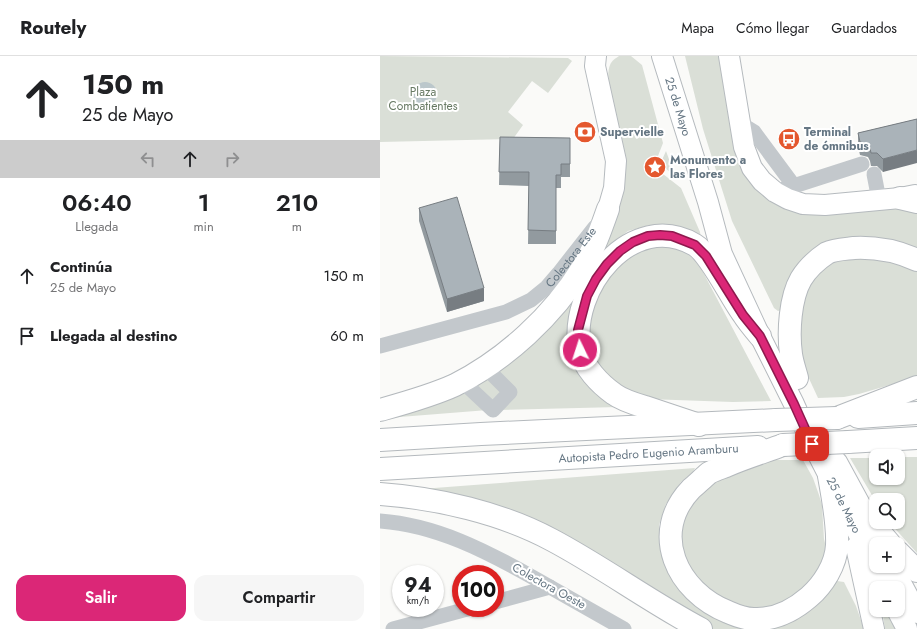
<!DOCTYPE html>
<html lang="es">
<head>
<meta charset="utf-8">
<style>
  :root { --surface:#fff; --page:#f6f6f6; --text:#202124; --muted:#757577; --line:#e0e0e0; --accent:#db2777 }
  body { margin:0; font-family:Jost,sans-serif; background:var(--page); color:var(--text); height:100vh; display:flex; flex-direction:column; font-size:15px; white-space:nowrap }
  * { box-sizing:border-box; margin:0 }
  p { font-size:13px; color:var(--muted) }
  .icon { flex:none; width:22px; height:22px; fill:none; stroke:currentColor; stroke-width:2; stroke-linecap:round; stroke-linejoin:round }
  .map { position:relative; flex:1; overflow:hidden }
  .sheet { display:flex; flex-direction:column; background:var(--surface); width:380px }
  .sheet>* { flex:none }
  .hud { background:#fff; color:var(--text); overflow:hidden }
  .tools { position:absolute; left:489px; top:393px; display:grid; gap:8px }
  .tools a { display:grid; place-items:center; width:36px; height:36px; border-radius:8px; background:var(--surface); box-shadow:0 1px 3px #0004; font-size:20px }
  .speed { position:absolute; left:12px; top:509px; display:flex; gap:8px; font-size:20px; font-weight:700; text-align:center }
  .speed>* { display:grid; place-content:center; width:52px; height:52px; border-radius:50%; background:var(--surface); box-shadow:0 1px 3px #0004; line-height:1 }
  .speed small { font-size:10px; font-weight:400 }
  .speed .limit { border:6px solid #d22; background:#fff; color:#111 }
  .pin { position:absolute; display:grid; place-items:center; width:34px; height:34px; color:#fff; margin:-17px; border-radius:8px; box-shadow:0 2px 6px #0006 }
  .me { position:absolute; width:44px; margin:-22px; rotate:356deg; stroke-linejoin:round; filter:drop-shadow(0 0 3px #0008) }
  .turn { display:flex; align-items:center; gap:14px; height:84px; padding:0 16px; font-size:18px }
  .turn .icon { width:52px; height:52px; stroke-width:2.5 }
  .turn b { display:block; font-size:28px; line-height:34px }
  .lanes { display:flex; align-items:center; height:38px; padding:0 16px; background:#0003; justify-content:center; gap:20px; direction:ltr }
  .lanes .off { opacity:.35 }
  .eta { display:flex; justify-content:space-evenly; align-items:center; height:68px; text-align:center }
  .eta b { font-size:24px; font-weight:600; line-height:28px }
  .button { display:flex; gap:8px; margin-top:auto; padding:8px 16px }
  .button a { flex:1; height:46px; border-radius:12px; background:var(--accent); color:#fff; font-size:16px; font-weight:600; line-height:46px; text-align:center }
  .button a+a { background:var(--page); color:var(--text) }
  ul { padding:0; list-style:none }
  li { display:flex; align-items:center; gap:12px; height:60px; padding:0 16px }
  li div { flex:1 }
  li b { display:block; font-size:15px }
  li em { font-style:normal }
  header { display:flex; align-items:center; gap:24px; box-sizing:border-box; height:56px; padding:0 20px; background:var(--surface); border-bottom:1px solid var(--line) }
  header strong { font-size:19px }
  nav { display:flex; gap:22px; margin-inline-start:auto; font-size:14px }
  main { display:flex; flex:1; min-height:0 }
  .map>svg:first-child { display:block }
  .green { fill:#dadfd7 }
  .water { fill:#bbc7cb }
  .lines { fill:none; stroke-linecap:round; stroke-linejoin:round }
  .major-casing { stroke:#b5babe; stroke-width:22 }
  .highway-casing { stroke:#b4b9bd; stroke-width:24 }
  .minor { stroke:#c3c8cc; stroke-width:15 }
  .major { stroke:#fff; stroke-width:20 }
  .highway { stroke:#fff; stroke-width:22 }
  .highway-bridge-casing { stroke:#b4b9bd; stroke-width:24; stroke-linecap:butt }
  .highway-bridge { stroke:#fff; stroke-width:22 }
  .wall { fill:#929a9f }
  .shaded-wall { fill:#777d82 }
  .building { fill:#aab3b9; stroke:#777d82 }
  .route-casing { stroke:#8e194d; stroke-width:10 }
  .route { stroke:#db2777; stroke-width:7 }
  .labels { text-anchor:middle; stroke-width:4; stroke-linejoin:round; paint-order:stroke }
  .park-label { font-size:12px; fill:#687a64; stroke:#fff }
  .street-label { font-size:12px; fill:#657683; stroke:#fff }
  .poi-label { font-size:12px; font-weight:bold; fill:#657683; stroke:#fff; text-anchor:start }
</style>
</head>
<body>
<header>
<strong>Routely</strong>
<nav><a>Mapa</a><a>Cómo llegar</a><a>Guardados</a></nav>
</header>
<main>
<section class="sheet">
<div class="hud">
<div class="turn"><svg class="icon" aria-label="ahead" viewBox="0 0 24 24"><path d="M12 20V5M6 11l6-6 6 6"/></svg><div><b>150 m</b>25 de Mayo</div></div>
<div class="lanes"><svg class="icon off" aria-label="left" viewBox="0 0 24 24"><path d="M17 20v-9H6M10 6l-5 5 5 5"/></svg><svg class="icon" aria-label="ahead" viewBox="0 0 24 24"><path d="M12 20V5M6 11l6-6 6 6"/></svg><svg class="icon off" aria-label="right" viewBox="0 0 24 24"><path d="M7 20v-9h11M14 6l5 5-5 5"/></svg></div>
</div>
<div class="eta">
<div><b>06:40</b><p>Llegada</p></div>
<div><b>1</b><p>min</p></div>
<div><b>210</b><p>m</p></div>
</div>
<ul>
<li><svg class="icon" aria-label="ahead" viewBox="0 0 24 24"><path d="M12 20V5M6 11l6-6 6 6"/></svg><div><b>Continúa</b><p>25 de Mayo</p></div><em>150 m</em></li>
<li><svg class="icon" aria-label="arrive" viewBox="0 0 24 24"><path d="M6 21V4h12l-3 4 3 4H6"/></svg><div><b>Llegada al destino</b></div><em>60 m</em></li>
</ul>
<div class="button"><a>Salir</a><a>Compartir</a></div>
</section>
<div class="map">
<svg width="537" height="573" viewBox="0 0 537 573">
  <rect width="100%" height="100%" fill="#fafaf8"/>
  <path class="green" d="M0 0 188 2 192 5 168 37 152 25 128 56 143 69 133 83 0 86Z
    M239 0H251L262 9 283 87 278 100 277 109 283 118 301 132 320 176 321 183 292 171 270 169 248 175 226 192 208 214 197 236 190 258 188 280 239 351 119 354 136 336 112 312 142 287 244 131C245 116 245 103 243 88 239 69 223 25 230 9 232 4 235 3 239 0Z
    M305 0H344L378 135 395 147 414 156 434 159 454 158 506 150 537 153V193L432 195C410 213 409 228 401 254L398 255 394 252 352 165 323 73Z
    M286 95 295 120C288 115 284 112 282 104Z
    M277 186 314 199 391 345 353 346 267 343 238 329 212 303 204 274 229 213Z
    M468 197 537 208V321L479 338 464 341 438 342 420 303 417 250 433 214Z
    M104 317 126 337 114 349 91 328Z
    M82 332 108 354 7 362Z
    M518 401H537V497L509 466H518V444H496V446L470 402H496V422H518Z
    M390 404H423L433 422 439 439 442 449 444 483 447 495 433 530 393 555 352 554 307 520 297 462 331 426Z
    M315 412 313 416 301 426 286 448 279 469 281 491 367 569 450 524 464 526 476 550 484 573H333L41 433Z
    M502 554H509L518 573H505Z"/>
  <path class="water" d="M33 38a12 12 0 1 1 24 0a12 12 0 1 1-24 0Z"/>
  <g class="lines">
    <g class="major-casing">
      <g id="major">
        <path d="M216 0 215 10 236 105 234 132 228 153"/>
        <path id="s2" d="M282 0 328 146 342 198 380 280 414 348 427 377 506 532"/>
        <path d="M349 0 364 91 372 112 382 125 395 136 408 143 423 148 445 149 520 142 535 139"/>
        <path d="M457 406 494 474"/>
        <path d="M476 491 494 573"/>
        <path d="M512 510 537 557"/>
        <path d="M517 554 527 573"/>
      </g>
    </g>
    <g class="highway-casing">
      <g id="highway">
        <path d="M520 142 537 146"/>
        <path d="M417 322C415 314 412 306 411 298 408 276 410 242 421 223 427 213 438 203 447 197 455 193 466 193 474 192 496 191 517 195 537 204"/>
        <path d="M0 354C25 347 51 340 75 329 126 303 173 260 203 211 214 193 221 173 228 153"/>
        <path d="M478 361 537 357"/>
        <path d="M457 362 537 331"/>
        <path d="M319 369C301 363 283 357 265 351 255 348 242 344 234 338 220 328 203 311 200 293 188 233 252 152 315 189 330 198 351 242 363 258 368 266 374 273 380 280"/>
        <path d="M0 384 101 378 396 364"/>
        <path d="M468 386 537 382"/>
        <path d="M403 389C384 396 364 402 346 410 341 412 334 414 329 417 323 422 317 428 311 433 269 477 297 536 348 556 357 560 365 563 374 563 395 564 414 554 429 541 443 529 456 509 457 489 458 467 453 443 449 420"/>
        <path id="s3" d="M0 413 378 391"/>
        <path d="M0 438C57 442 122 457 172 484 223 511 270 546 321 573"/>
        <path d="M486 460 510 488"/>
        <path d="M518 496 537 515"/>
      </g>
    </g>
    <g class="minor">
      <path d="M361 68 374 76 414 130"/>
      <path d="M494 118 499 144"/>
      <path d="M395 136 482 108"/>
      <path id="s1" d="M0 290 126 256 151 244 167 231 179 217 215 171"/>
      <path d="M82 325 113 354 130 336 105 311"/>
      <path d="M0 465C56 469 106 495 154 522 184 539 214 556 244 573"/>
      <path d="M115 546 170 531"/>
      <path d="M13 573 91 552"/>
    </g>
    <use href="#major" class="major"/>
    <use href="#highway" class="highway"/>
    <g class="highway-bridge-casing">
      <path id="highway-bridge" d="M396 364 457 362
        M403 389 468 386"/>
    </g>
    <use href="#highway-bridge" class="highway-bridge"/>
  </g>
  <path class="wall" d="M537 63 503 116 497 110H491L490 105 488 101 480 99 478 90V77Z
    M120 81 190 82V121H181V132H176V188H148L149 130 119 129Z
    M39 152 104 245 67 256 39 165Z"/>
  <path class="shaded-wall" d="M537 94V107L503 116V103Z
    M104 232V245L67 256V243Z"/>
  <path class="building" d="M537 63V94L503 103 497 97H491L490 92 488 88 480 86 478 77Z
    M120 81 190 82V108H181V119H176V175L148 174 149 116H119Z
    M77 141 104 232 67 243 39 152Z"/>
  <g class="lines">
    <g class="route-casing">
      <path id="route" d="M200 294 198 274 207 240 216 223 227 208 240 195 253 186 268 180 280 179 292 180 315 189 326 200 363 259 380 280 414 348 432 388"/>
    </g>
    <use href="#route" class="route"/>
  </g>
  <defs>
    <g id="bank-disc" transform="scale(1.15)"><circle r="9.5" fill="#e4572e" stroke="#fff"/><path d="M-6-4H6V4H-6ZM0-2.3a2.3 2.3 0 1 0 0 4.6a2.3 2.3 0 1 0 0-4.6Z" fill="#fff"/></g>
    <g id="bus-disc" transform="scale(1.15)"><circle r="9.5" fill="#e4572e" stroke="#fff"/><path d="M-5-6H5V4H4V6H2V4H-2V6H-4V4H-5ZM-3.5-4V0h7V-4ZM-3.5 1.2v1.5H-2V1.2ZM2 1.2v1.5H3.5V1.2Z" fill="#fff"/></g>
    <g id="sight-disc" transform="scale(1.15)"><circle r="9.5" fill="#e4572e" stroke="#fff"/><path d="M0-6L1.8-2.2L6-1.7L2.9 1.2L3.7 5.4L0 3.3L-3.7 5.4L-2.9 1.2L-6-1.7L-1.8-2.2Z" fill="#fff"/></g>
  </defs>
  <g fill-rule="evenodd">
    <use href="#bank-disc" x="205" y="76"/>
    <use href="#bus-disc" x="409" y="83"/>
    <use href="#sight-disc" x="275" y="111"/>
  </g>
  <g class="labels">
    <g class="park-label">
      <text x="43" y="40">Plaza<tspan x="43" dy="14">Combatientes</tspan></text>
    </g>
    <g class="street-label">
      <text dy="4" stroke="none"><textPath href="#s2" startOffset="53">25 de Mayo</textPath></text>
      <text dy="4" stroke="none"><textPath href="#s1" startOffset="217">Colectora Este</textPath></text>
      <text dy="4" stroke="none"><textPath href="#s3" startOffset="269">Autopista Pedro Eugenio Aramburu</textPath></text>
      <text dy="4" stroke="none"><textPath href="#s2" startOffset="486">25 de Mayo</textPath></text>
      <text transform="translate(169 530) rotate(29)" y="4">Colectora Oeste</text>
    </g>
    <g class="poi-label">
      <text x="220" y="80">Supervielle</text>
      <text x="424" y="80">Terminal<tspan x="424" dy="14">de ómnibus</tspan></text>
      <text x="290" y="108">Monumento a<tspan x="290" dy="14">las Flores</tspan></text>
    </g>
  </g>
</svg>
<div class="tools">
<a><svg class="icon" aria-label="sound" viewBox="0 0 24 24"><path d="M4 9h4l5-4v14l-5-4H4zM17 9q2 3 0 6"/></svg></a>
<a><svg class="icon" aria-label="search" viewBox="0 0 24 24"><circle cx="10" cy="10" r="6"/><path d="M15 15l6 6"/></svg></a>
<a>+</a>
<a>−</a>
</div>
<div class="speed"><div>94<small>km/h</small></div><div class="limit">100</div></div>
<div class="pin" style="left:432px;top:388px;background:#d93025"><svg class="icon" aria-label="arrive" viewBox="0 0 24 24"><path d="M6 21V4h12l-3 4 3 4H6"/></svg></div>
<svg class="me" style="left:200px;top:294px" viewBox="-20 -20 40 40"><circle r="17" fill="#db2777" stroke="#fff" stroke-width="3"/><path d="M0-11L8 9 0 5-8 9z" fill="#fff"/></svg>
</div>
</main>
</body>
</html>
